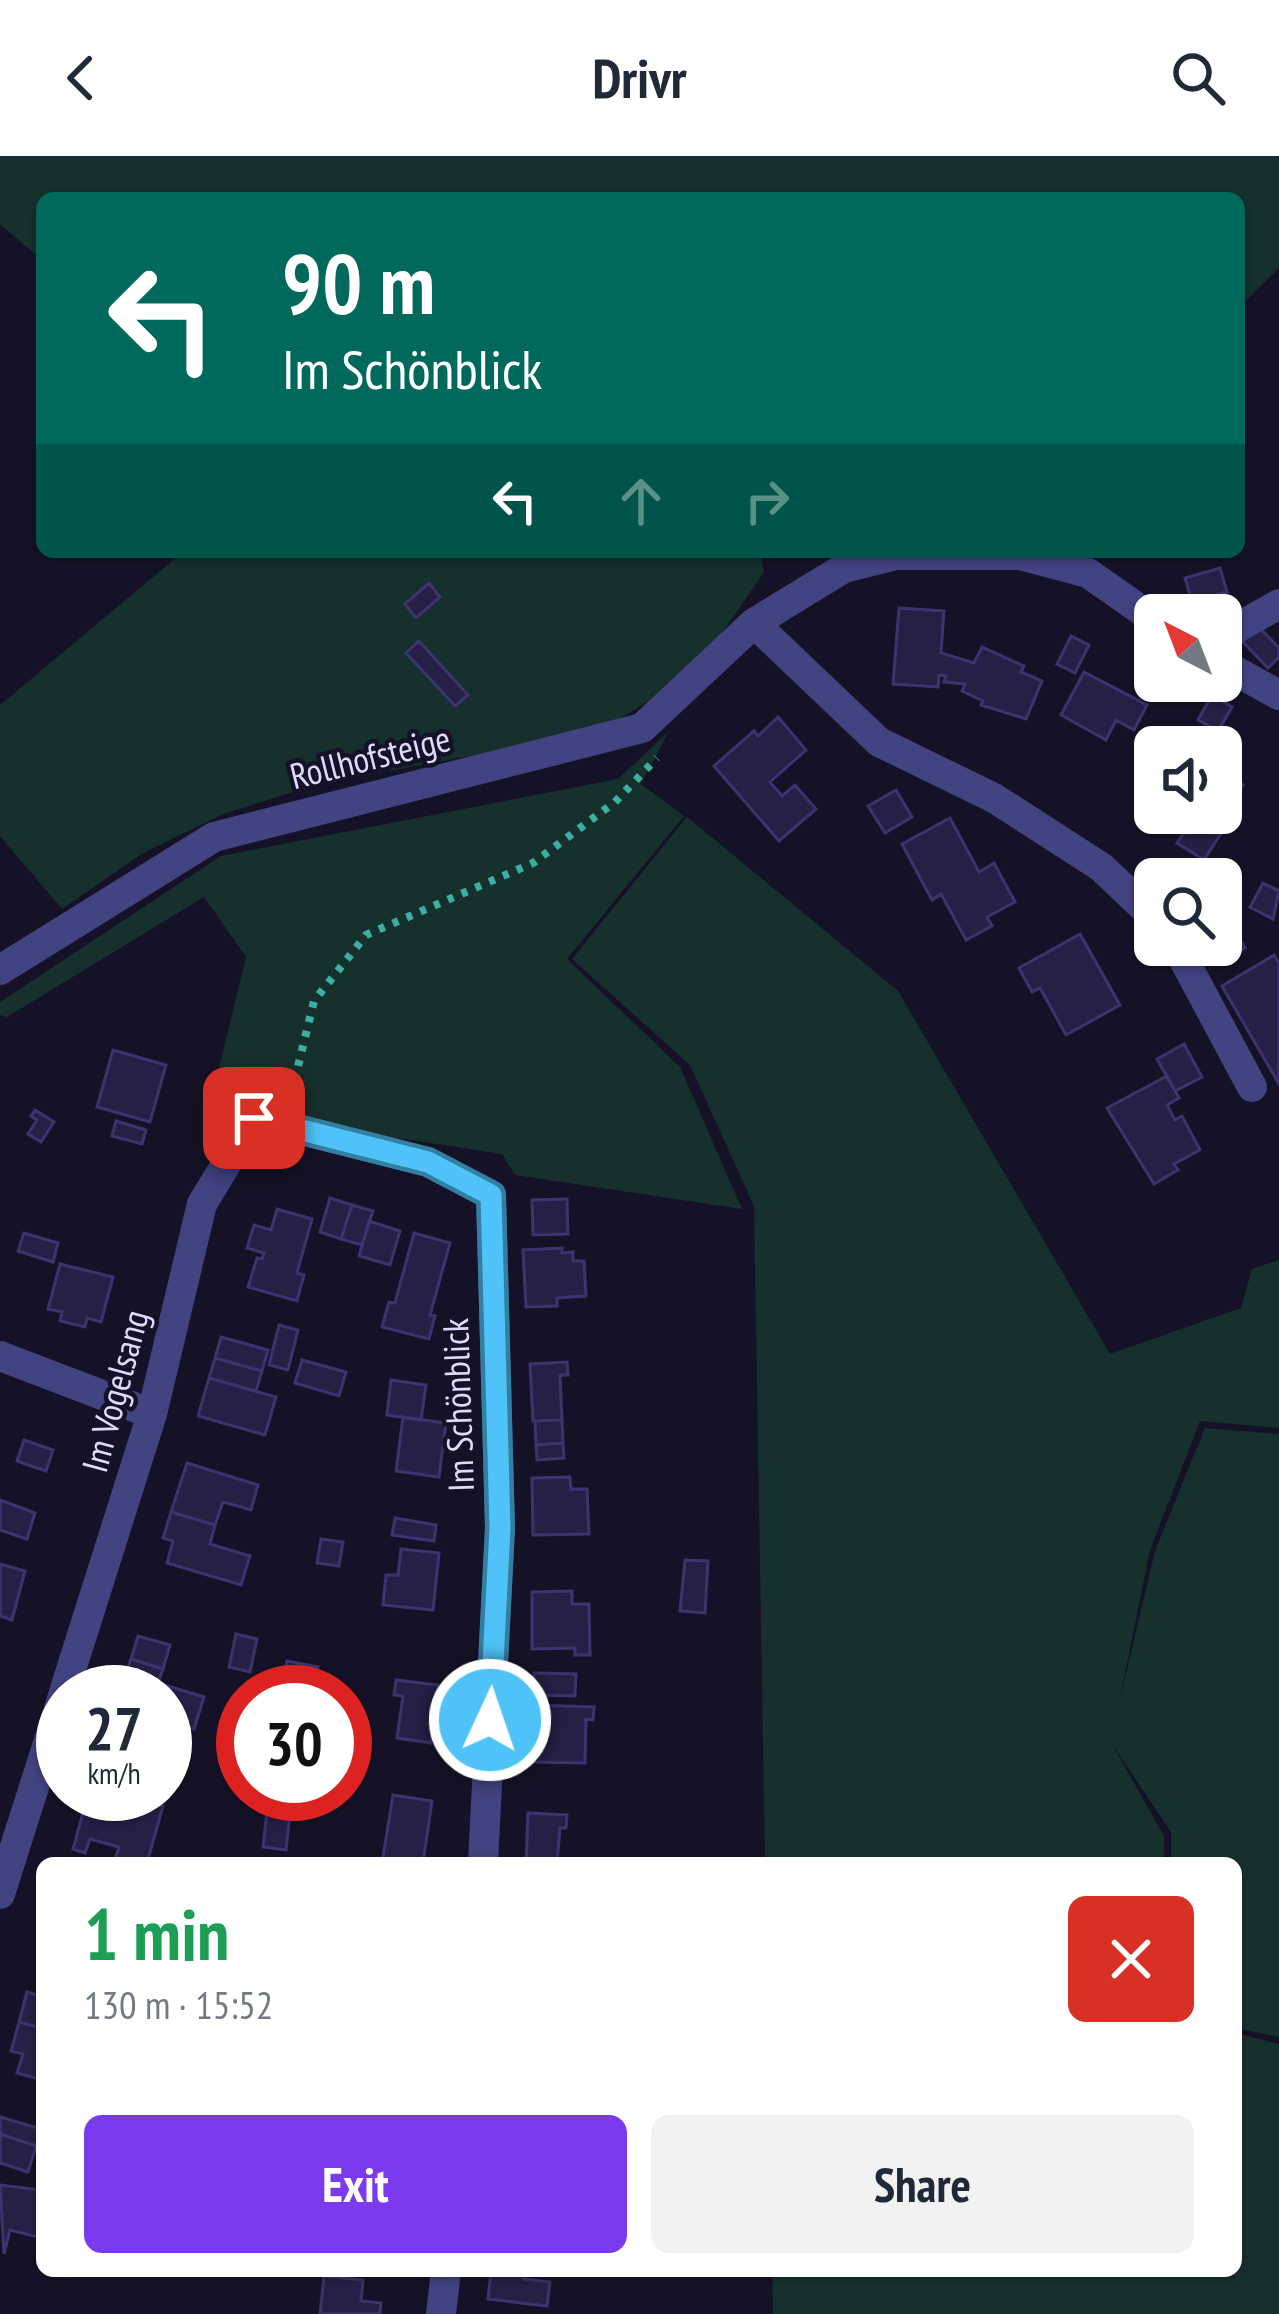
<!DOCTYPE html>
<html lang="en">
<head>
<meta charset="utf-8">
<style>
  :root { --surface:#fff; --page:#f2f2f3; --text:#1f2937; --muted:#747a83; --accent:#7c3aed }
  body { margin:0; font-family:"PT Sans Narrow",sans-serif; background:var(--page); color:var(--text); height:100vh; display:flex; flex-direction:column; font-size:45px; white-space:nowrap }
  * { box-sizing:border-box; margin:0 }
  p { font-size:39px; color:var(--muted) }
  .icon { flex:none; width:66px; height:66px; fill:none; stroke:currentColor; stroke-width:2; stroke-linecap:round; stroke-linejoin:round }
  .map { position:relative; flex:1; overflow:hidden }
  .side { position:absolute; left:36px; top:1701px; width:1206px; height:420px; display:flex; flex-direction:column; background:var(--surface); border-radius:18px; box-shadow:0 3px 9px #0004 }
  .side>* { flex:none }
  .guide { position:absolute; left:36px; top:36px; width:1209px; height:366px; border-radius:18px; box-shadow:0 3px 9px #0004; background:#00695c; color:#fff; overflow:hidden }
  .needle { width:78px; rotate:318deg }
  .tools { position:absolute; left:1134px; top:438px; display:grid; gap:24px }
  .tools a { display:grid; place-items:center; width:108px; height:108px; border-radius:18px; background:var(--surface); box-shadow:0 3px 9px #0004; font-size:60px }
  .speed { position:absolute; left:36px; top:1509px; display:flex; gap:24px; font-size:60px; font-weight:700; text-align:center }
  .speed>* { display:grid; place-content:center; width:156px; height:156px; border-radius:50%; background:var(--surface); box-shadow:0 3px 9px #0004; line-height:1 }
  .speed small { font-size:30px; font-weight:400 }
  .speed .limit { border:18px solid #d22; background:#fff; color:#111 }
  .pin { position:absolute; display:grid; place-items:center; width:102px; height:102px; color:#fff; margin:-51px; border-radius:24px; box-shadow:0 6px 18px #0006 }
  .me { position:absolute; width:132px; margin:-66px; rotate:3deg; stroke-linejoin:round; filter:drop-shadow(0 0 9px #0008) }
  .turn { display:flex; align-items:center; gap:42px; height:252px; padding:0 48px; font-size:54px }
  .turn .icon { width:156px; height:156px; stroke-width:2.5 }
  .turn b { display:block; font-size:84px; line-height:102px }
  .lanes { display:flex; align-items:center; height:114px; padding:0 48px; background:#0003; justify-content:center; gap:60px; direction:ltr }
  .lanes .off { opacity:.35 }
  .round { display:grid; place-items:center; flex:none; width:126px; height:126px; border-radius:18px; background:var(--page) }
  .headline { display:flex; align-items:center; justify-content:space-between; height:204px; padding:0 48px }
  h1 { font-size:72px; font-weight:800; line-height:90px; color:#1e9e55 }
  .button { display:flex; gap:24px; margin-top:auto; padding:24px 48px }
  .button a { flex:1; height:138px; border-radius:18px; background:var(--accent); color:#fff; font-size:48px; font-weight:800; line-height:138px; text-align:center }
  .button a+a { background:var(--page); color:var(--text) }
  header { display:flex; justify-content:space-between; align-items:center; height:156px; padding:0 48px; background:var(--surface); font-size:54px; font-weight:800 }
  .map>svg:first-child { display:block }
  .green { fill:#16302d }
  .building { fill:#262046; stroke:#3d346f; stroke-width:3 }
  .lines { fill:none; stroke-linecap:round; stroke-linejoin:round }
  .path { stroke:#3cafa1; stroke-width:8; stroke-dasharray:6 9; stroke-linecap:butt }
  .street { stroke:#424381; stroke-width:30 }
  .route-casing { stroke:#337fa1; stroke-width:30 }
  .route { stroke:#4fc3f7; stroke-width:21 }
  .labels { text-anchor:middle; stroke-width:9; stroke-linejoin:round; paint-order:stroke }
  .street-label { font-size:36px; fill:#dddbfb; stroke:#151227 }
</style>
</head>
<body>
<header><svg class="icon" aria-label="back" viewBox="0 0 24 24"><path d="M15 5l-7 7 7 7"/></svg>Drivr<svg class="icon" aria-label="search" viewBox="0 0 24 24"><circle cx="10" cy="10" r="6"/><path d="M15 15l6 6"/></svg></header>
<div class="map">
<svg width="1279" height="2158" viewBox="0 0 1279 2158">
  <rect width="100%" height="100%" fill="#151227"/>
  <path class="green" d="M0 0H1279V112L1239 151V42H42V104L0 68Z
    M183 396H760L764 416 720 480 647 546 599 576 319 628 223 658 143 697 62 753 0 680V549Z
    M669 575 641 628 684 660 567 803 680 911 742 1053 515 1019 502 998 209 953 246 801 204 741 7 861 0 859V846L221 700 618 623Z
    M687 661 898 835 1110 1198 1241 1152 1252 1113 1279 1104V1272L1200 1265 1150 1394 1119 1547 1155 1395 1205 1272 1279 1278V1881L1236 1872V1707H1171V1676L1112 1588 1164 1680V1707H765L754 1050 690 909 572 803Z
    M1236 1877 1279 1888V2158H773L772 2115H1236Z"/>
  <path class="building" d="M1220 412 1227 436 1192 446 1185 422Z
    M429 427 440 441 416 462 405 448Z
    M899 452 944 455 941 497 974 507 982 491 1024 510 1021 516 1042 525 1026 563 981 549 983 545 962 535 965 528 944 526 946 520 939 519 938 531 893 528Z
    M1256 468 1279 492V501L1268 512 1241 484Z
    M1071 480 1089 489 1075 517 1057 508Z
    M419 485 468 539 455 550 406 497Z
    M1084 516 1147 549 1134 574 1116 564 1106 584 1061 559Z
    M1212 539 1232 551 1218 575 1198 564Z
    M778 561 806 594 770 626 782 640 795 629 816 653 779 685 714 610 754 575 758 580Z
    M1221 614 1243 629 1220 663 1227 668 1204 704 1177 687 1197 657H1221Z
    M896 634 912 661 885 677 868 650Z
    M950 662 979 716 994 707 1015 746 987 761 992 770 966 784 941 738 932 744 902 688Z
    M1263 727 1279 735 1273 763 1250 751Z
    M1227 761 1245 792 1221 805 1211 789H1221V765Z
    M1080 778 1120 849 1066 879 1040 832 1032 836 1019 812Z
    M1274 799 1279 807V928L1222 830Z
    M1184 888 1202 921 1175 935 1157 903Z
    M113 894 166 909 150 966 97 951Z
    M236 916 265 917V938L236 937Z
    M1167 920 1179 942 1167 949 1175 964 1182 960 1200 994 1174 1008 1178 1014 1154 1028 1107 952Z
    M35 954 54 966 41 986 28 978 37 964 31 960Z
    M116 965 146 974 142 988 112 980Z
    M330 1042 352 1049 341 1083 320 1076Z
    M567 1043 568 1078 533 1079 532 1044Z
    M352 1049 373 1055 362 1089 341 1083Z
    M277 1053 312 1063 297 1117 304 1119 297 1145 248 1131 257 1102 262 1103 264 1097 247 1092 254 1069 271 1074Z
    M369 1065 400 1075 390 1109 359 1100Z
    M24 1077 58 1087 53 1106 18 1095Z
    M414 1077 450 1087 430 1159 435 1160 429 1183 382 1171 389 1146 395 1147Z
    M562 1092V1097L573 1096V1105H584L586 1140 557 1142V1150L526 1151 523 1094Z
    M60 1108 113 1121 101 1166 87 1162 85 1171 60 1165 62 1156 48 1153Z
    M279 1169 298 1174 288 1214 269 1209Z
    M221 1181 268 1194 262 1215 215 1202Z
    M215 1202 262 1215 256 1235 209 1222Z
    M302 1204 346 1216 339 1240 295 1227Z
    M567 1206 568 1219H560L562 1264 533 1265 530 1208Z
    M209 1222 276 1241 265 1279 198 1260Z
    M391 1224 426 1229 421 1264 387 1259Z
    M403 1261 446 1267 439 1321 396 1315Z
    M562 1264 563 1287 536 1289 535 1265Z
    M24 1284 53 1294 46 1315 17 1305Z
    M563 1287 564 1302 537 1304 536 1289Z
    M187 1307 258 1329 251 1354 223 1346 215 1369 171 1356Z
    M570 1321 571 1333H587L589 1378 533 1379 532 1322Z
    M0 1344 35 1357 27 1383 0 1374Z
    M171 1356 215 1369 210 1388 250 1400 241 1429 167 1407 173 1385 163 1382Z
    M395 1362 436 1369 434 1385 392 1379Z
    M321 1383 343 1386 339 1410 317 1407Z
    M401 1393 439 1397 433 1454 383 1449 386 1419H398Z
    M685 1404 708 1405 705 1457 680 1455Z
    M0 1408 25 1415 12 1464 0 1460Z
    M572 1435V1448H589L590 1499H575V1492L532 1493V1436Z
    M236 1478 257 1483 250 1516 229 1511Z
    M138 1480 170 1489 163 1513 131 1503Z
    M131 1503 163 1513 158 1527 126 1517Z
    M287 1505 318 1511 313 1536H281Z
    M126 1517 204 1541 194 1573 165 1564V1536H121Z
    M534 1517 576 1518 575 1540 533 1539Z
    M396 1524 438 1529 431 1587 397 1582 403 1540 394 1539Z
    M532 1549 594 1551 593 1564 586 1563 585 1607 530 1606Z
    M88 1638H122L163 1650 147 1707H114L119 1691 90 1683 85 1697 73 1693Z
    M393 1639 432 1645 423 1707H382Z
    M267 1655 290 1658 286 1694 263 1691Z
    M528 1657 567 1659 566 1672H560L557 1707H526Z
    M42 1820V1872L19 1866 27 1836 37 1839Z
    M19 1866 42 1872V1924L17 1917 23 1898 11 1895Z
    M0 1961 41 1973 36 1990 0 1978Z
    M0 1978 36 1990 28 2016 0 2007Z
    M0 2029 41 2034 42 2041V2082L10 2074 4 2098Z
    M491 2115H525L524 2123 550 2126 547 2150 488 2143Z
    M324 2120 363 2124 361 2145 381 2147 380 2158H320Z"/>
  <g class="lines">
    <path class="path" d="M291 939 314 845 366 779 533 707 615 646 657 602"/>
    <path class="street" d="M754 467 879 586 994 642 1101 711 1155 762
      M1221 481 1279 448
      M1221 507 1279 539
      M1176 789 1252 931
      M0 814 214 681 642 572 754 467 844 412 896 399H1020L1088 417 1155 464
      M0 1200 152 1258
      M64 1536 152 1258 202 1048 254 962 428 1006 491 1039 500 1372 483 1707
      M0 1738 63 1540
      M441 2158 446 2115"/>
  </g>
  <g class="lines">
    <g class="route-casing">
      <path id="route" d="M254 962 428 1006 491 1039 500 1372 490 1564"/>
    </g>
    <use href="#route" class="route"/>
  </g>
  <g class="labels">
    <g class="street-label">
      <text transform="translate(370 601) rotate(-14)" y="13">Rollhofsteige</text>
      <text transform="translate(115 1235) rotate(-75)" y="13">Im Vogelsang</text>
      <text transform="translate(458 1249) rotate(-92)" y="13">Im Schönblick</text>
    </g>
  </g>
</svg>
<div class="tools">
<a><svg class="needle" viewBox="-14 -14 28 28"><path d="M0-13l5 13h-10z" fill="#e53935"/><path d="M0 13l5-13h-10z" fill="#747a83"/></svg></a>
<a><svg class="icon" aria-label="sound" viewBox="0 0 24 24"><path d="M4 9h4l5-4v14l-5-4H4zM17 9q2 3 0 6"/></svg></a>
<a><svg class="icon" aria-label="search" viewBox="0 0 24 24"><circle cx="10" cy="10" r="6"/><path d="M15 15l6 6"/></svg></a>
</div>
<div class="speed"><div>27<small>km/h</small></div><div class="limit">30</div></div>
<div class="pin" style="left:254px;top:962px;background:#d93025"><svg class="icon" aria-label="arrive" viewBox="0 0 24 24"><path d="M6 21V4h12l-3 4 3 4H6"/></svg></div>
<svg class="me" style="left:490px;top:1564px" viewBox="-20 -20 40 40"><circle r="17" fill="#4fc3f7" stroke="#fff" stroke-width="3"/><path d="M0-11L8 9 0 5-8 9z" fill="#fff"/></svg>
<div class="guide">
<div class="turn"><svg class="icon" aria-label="left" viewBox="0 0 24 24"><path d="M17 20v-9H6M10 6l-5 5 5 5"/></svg><div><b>90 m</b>Im Schönblick</div></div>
<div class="lanes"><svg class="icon" aria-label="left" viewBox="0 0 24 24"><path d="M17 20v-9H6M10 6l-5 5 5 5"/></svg><svg class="icon off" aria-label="ahead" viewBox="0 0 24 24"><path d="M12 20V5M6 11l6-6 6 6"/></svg><svg class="icon off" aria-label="right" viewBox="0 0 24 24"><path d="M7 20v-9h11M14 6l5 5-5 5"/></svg></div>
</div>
<section class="side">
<div class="headline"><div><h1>1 min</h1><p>130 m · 15:52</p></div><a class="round" style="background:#d93025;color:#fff"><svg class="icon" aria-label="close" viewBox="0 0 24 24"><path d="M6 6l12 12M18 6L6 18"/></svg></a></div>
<div class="button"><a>Exit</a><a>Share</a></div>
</section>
</div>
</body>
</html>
